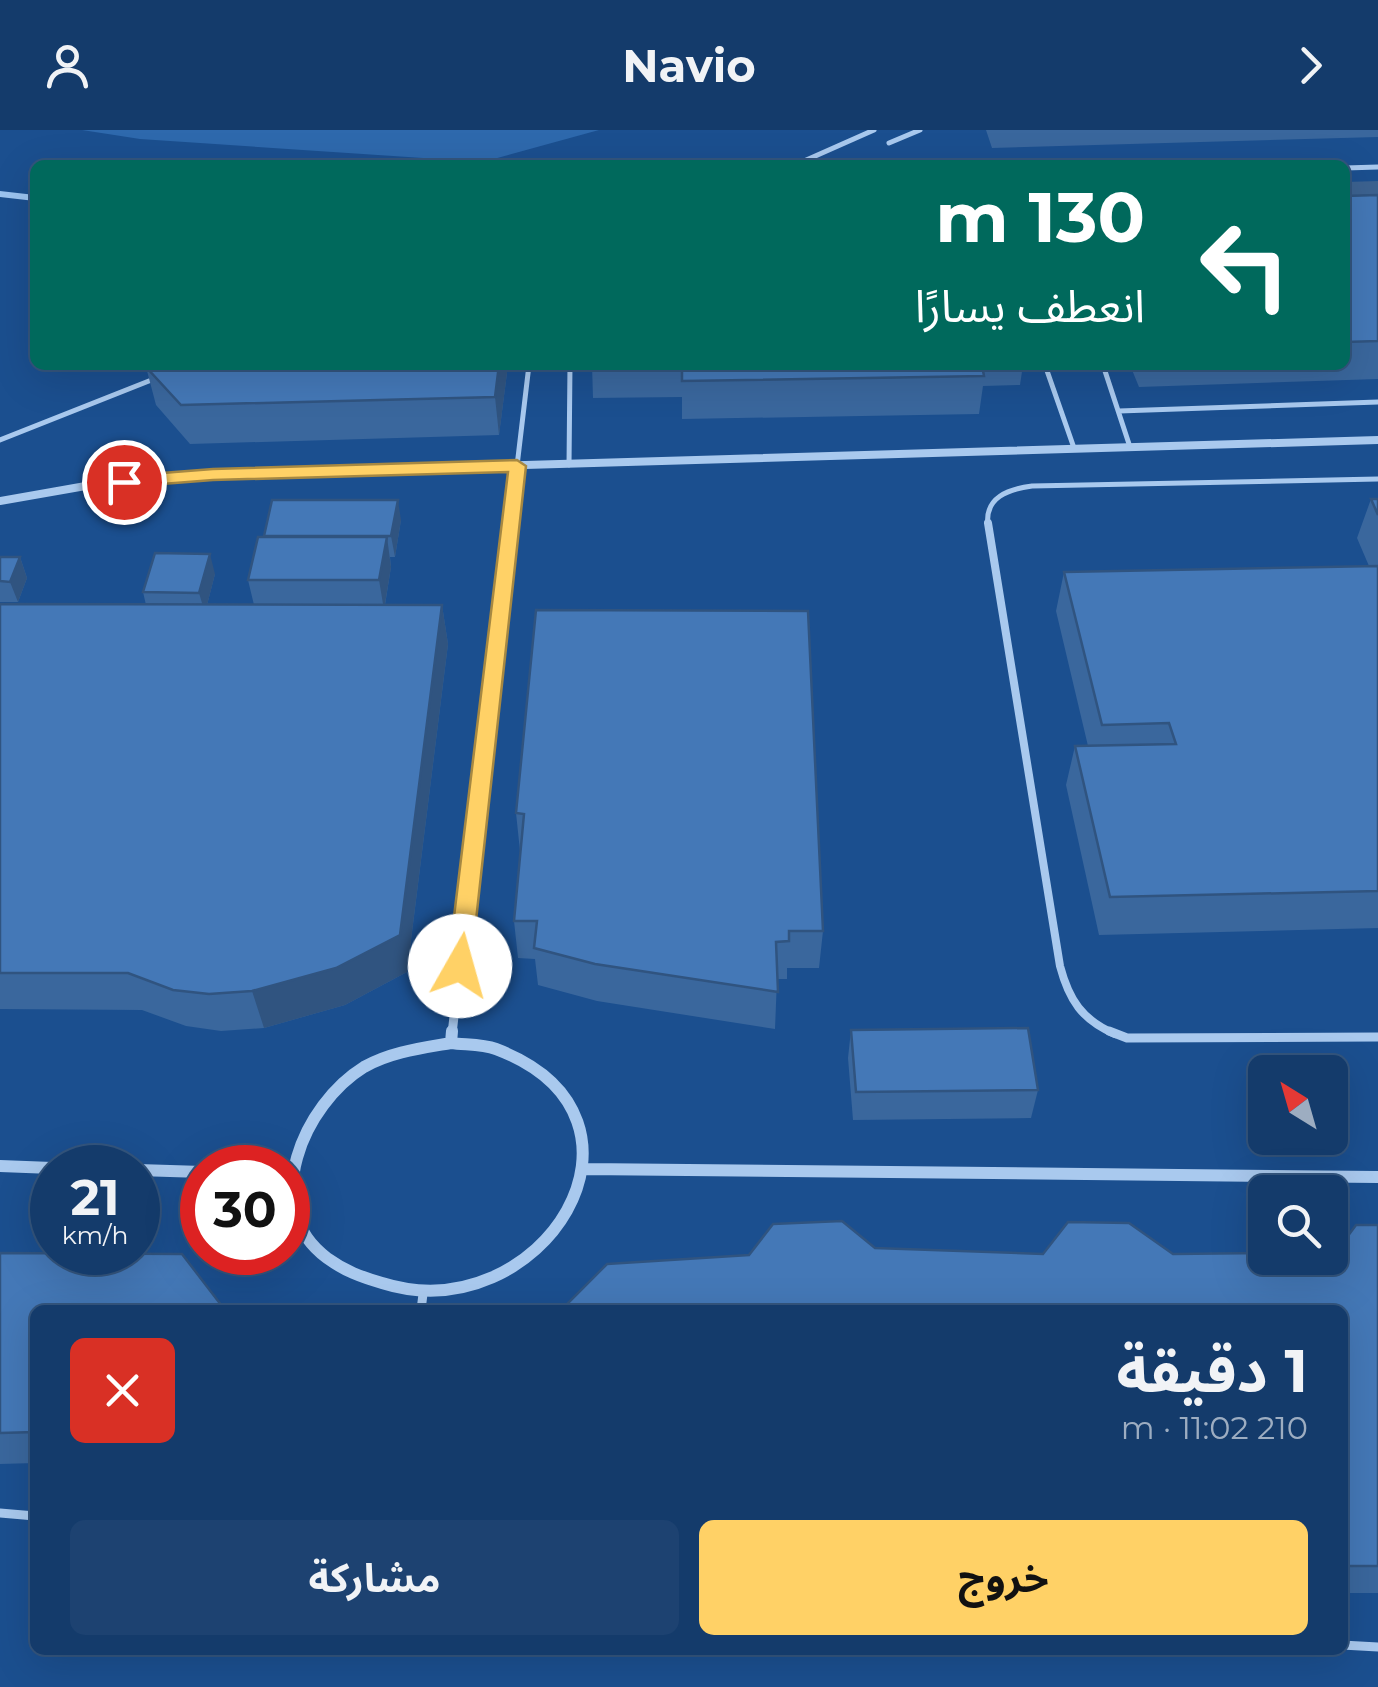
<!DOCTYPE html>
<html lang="ar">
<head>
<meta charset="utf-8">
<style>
  :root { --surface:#143b6b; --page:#1d4271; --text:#f1f3f6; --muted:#9dadc1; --line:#33557e; --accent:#ffd166 }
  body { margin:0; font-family:Montserrat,"Noto Sans Arabic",sans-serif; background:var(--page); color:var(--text); direction:rtl; height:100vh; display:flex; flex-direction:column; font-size:38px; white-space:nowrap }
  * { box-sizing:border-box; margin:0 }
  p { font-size:32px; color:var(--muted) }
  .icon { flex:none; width:55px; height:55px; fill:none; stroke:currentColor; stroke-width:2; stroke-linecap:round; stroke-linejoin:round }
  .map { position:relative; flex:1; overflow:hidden; direction:ltr }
  .panel { position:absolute; left:30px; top:1175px; width:1318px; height:350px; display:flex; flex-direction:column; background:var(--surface); border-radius:15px; box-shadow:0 10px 40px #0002,0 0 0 2px var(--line); direction:rtl }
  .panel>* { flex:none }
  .banner { position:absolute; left:30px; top:30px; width:1320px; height:210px; border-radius:15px; box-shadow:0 10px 40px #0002,0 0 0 2px var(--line); direction:rtl; background:#00695c; color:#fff; overflow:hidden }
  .needle { width:65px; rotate:323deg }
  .tools { position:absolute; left:1248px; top:925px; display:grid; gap:20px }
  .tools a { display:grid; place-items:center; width:100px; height:100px; border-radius:15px; background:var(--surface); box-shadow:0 10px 40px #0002,0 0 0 2px var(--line); font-size:50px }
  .speed { position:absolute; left:30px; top:1015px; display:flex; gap:20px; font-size:50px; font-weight:700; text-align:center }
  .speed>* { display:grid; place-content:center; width:130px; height:130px; border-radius:50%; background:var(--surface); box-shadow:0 10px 40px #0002,0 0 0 2px var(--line); line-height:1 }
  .speed small { font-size:25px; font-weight:400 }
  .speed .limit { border:15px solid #d22; background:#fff; color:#111 }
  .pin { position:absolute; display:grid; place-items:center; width:85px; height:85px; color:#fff; margin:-42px; border:5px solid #fff; border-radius:50%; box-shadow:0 2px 10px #0007 }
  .me { position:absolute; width:110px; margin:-55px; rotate:7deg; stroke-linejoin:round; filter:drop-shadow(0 0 8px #0008) }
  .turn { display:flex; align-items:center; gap:35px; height:210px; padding:0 40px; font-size:45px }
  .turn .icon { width:130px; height:130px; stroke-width:2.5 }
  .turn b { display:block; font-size:70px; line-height:85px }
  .round { display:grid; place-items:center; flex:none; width:105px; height:105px; border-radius:15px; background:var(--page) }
  .overview { display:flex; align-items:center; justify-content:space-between; height:170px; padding:0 40px }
  h1 { font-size:60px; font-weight:700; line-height:75px }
  .button { display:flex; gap:20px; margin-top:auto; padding:20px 40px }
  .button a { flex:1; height:115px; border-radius:15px; background:var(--accent); color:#111; font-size:40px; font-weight:700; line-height:115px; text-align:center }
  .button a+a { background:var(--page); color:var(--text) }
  header { display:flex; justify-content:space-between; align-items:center; height:130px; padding:0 40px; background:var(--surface); font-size:45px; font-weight:700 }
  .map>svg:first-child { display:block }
  .green { fill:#2e69ad }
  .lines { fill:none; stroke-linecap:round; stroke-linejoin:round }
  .stream { fill:#9cc4f0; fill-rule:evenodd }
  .canal { fill:#3c6290; fill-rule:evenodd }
  .lane-far2 { stroke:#a9c9ee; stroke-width:5 }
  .lane-far1 { stroke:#a9c9ee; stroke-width:8 }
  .lane { stroke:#a9c9ee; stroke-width:9 }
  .street-far2 { stroke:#a9c9ee; stroke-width:8 }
  .street-far1 { stroke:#a9c9ee; stroke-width:9 }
  .street { stroke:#a9c9ee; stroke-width:12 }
  .wall { fill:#3a679d }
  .shaded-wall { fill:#305480 }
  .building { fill:#4478b7; stroke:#305480; stroke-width:2.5 }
  .route { fill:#ffd166; stroke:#a68842; stroke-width:2.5 }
</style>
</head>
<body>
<header><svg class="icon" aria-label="forward" viewBox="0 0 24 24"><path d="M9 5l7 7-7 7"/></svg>Navio<svg class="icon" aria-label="person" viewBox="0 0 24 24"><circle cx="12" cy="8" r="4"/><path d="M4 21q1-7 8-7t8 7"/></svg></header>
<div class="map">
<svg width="1378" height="1557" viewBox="0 0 1378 1557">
  <rect width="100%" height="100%" fill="#1b4f8f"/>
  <path class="green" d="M82 0H599L483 32 140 9Z"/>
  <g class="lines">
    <path class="stream" d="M0 61 35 65V71L0 67Z"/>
    <path class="canal" d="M1378 51V67L1345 68V52Z"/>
    <path class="lane-far2" d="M889 13 920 0
      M795 35 874 0
      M1345 38 1378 37
      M1045 235 1074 318
      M1103 235 1130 317
      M1119 281 1378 272
      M0 310 159 247
      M569 335 570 235
      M517 336 529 235
      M988 396C984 367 1009 359 1032 356L1378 349"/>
    <path class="lane-far1" d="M988 393 1060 836C1069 870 1082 890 1115 904"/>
    <path class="lane" d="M1109 901 1127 908 1378 907
      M421 1180 423 1164
      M0 1383 35 1386
      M1342 1515 1378 1517"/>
    <path class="street-far2" d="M0 371 97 354 213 344 1378 310
      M510 396 517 336"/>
    <path class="street-far1" d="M452 904 510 393"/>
    <path class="street" d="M451 913C465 915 482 914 496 919 678 988 541 1203 382 1153 361 1147 345 1141 327 1128 258 1077 304 974 364 937 390 922 422 918 451 913Z
      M451 913 452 901
      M0 1036 52 1038
      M585 1039 1378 1047
      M138 1040 202 1042"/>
  </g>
  <path class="wall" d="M986 0H1378V7L992 18Z
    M1378 65V249L1139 257 1130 235H1345V66Z
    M151 235H508L499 305 190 314 156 275 146 237Z
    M592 235H1023L1020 255 983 256 979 284 682 289V267L593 268Z
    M1371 369H1378V798L1099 805 1066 655 1075 616H1088L1056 481 1064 442 1369 436 1357 408Z
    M401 390 395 427H390L391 437 385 475H442L448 514 407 842 345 875 264 898 221 901 186 896 142 880 0 879V474L146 475 143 462 215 444 207 475H254L248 450Z
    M0 427H20L27 448 18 472H0Z
    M536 480 823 801 819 838H787V849H777L775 899 597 871 538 855 535 829 518 828 514 791 520 721 516 683Z
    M851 900 1038 960 1031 988 853 990 848 928Z
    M1378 1095V1463H1342V1180L875 1118 1043 1124 1336 1122Z
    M0 1123 35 1180V1333L0 1334Z"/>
  <path class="shaded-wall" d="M499 235H508L499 305 495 267Z
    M398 370 401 390 395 427 391 406Z
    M387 407 391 437 384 480 379 450Z
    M210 424 215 444 205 483 199 463Z
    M20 427 27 448 18 472 10 452Z
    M442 475 448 514 407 842 345 875 264 898 252 861Z"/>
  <path class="building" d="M1378 65V211L1345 212V66Z
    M151 235H499L495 267 181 275 146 237Z
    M682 235H982L984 246 682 251Z
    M1371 369H1378V385Z
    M272 370H398L391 406H264Z
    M258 407H387L379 450H248Z
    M155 423 210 424 199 463 143 462Z
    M0 427H20L10 452 0 451Z
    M1378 436V761L1110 767 1075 616 1176 614 1169 593 1102 595 1064 442Z
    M0 474 442 475 400 805 336 838 252 861 209 864 173 860 128 843H0Z
    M536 480 808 481 823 801H789V811L776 812 778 862 595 834 534 818 537 791H514L524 684 516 683Z
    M1028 898 1038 960 856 962 851 900Z
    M842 1091 875 1118 1043 1124 1068 1092 1129 1093 1173 1124 1265 1123V1128H1330V1122H1336L1356 1095H1378V1436H1342V1180H561L607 1134 749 1125 773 1094Z
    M0 1123 182 1124 225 1180H35V1302L0 1303Z"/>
  <path class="route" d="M517 330 526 336 471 836 460 845 448 836 508 342 213 350 124 357 114 352 124 346 213 339Z"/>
</svg>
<div class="tools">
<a><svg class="needle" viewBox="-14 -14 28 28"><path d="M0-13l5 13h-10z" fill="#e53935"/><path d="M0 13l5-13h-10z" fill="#9dadc1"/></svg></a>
<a><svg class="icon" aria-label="search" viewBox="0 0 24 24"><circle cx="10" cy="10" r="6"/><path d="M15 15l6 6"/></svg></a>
</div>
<div class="speed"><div>21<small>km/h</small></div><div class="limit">30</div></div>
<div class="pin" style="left:124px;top:352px;background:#d93025"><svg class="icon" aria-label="arrive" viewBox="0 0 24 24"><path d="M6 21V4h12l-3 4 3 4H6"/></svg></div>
<svg class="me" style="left:460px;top:836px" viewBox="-20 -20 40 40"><circle r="19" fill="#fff"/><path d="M0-13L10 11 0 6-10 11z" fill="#ffd166"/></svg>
<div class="banner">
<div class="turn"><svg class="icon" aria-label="left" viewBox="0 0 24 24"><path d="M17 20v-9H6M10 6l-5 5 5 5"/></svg><div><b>130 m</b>انعطف يسارًا</div></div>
</div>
<section class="panel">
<div class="overview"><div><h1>1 دقيقة</h1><p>210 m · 11:02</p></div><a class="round" style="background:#d93025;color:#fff"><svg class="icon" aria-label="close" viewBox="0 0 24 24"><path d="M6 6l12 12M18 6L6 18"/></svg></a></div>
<div class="button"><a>خروج</a><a>مشاركة</a></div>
</section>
</div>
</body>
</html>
